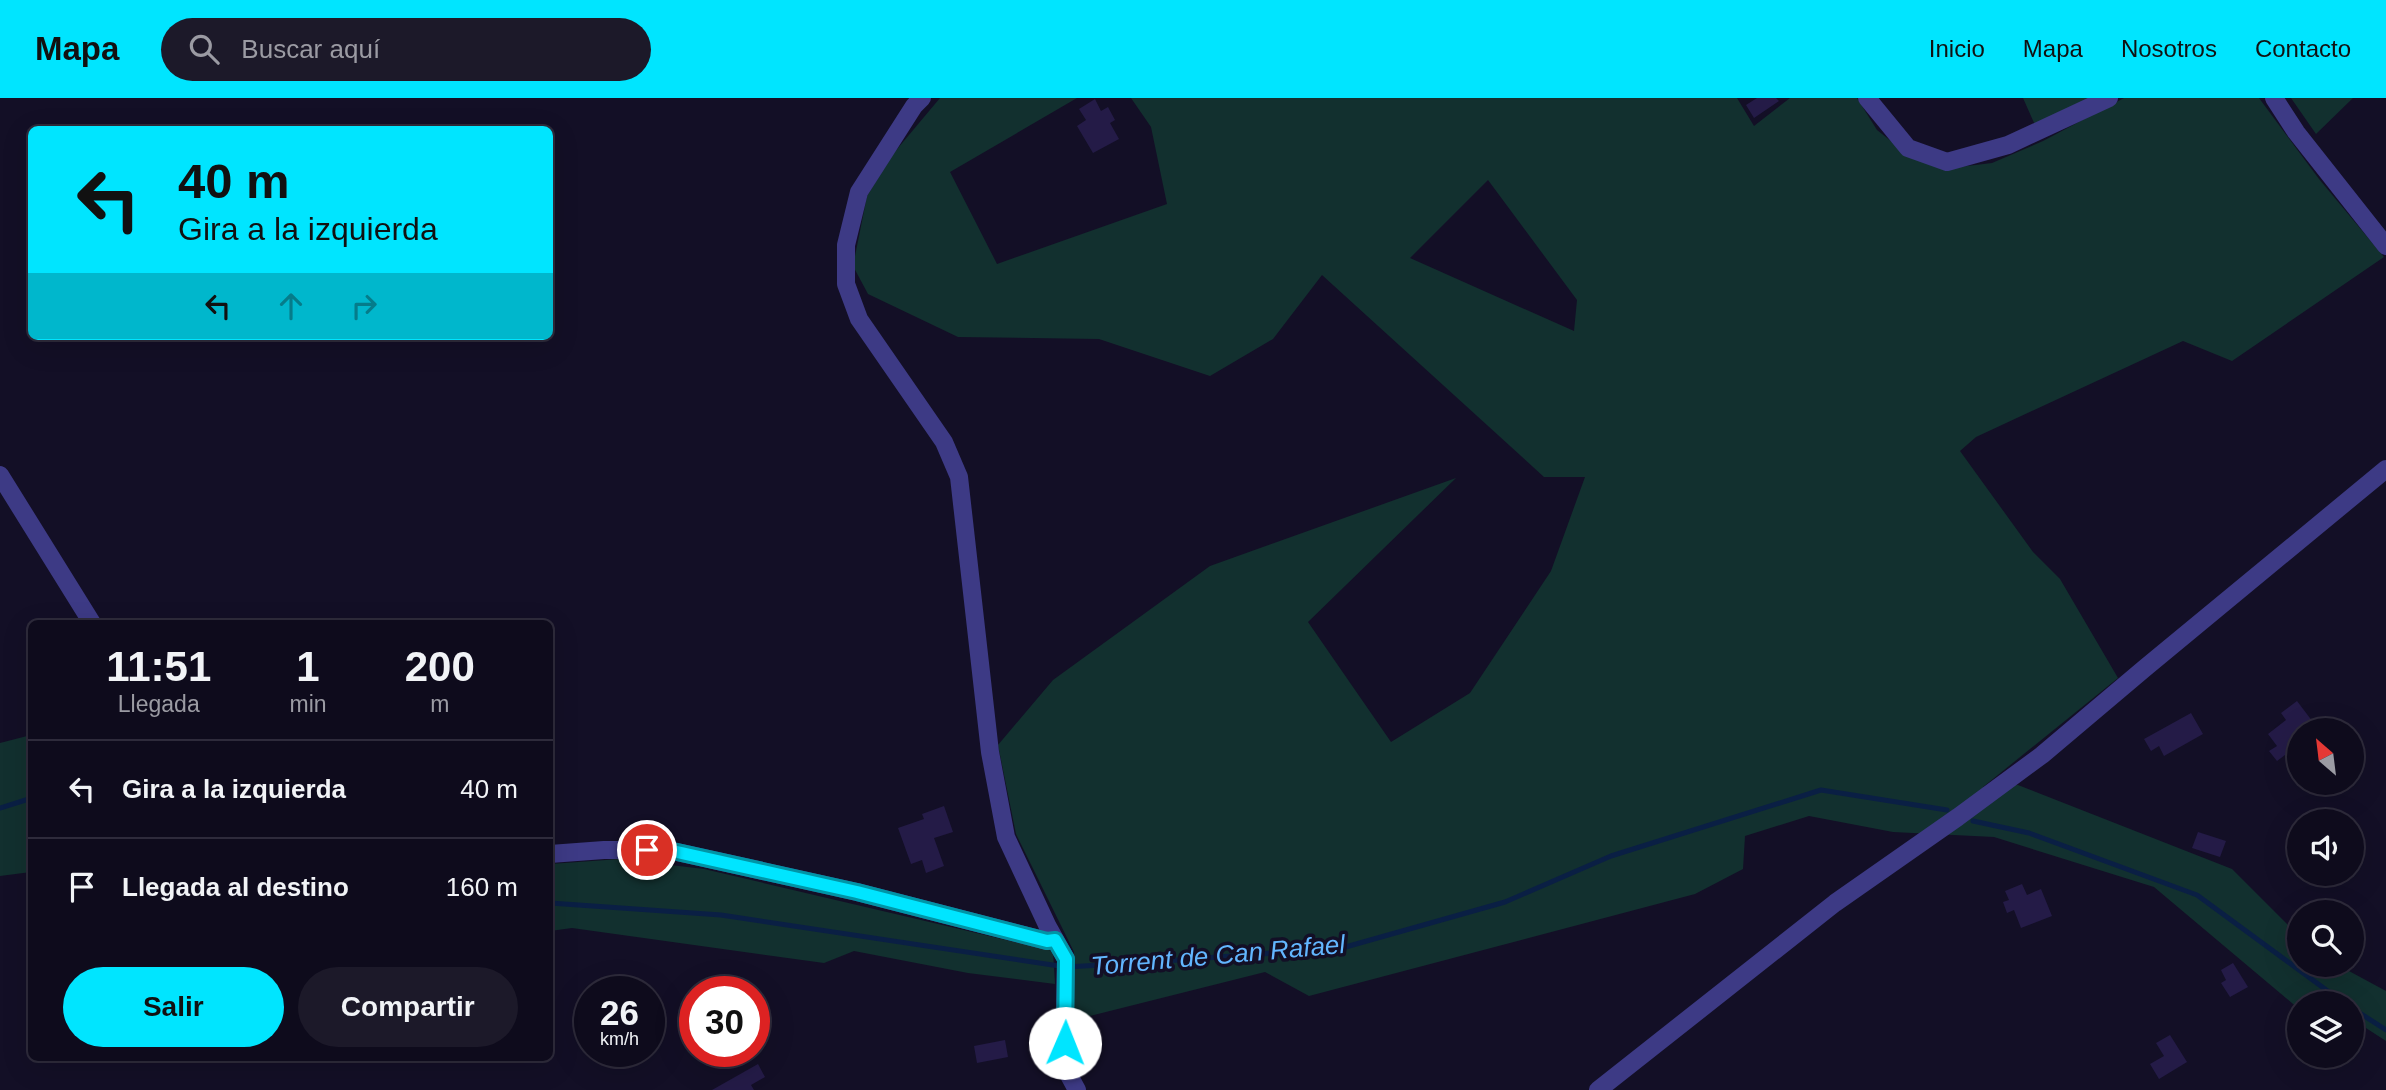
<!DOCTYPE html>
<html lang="es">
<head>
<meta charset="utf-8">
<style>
  :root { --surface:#0e0b1c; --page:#1c1929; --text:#f1f3f6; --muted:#9b9ba3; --line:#2e2b3b; --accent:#00e5ff }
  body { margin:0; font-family:Helvetica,sans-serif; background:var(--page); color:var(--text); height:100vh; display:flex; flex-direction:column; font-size:26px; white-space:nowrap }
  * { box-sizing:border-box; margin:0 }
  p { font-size:23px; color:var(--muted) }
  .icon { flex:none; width:38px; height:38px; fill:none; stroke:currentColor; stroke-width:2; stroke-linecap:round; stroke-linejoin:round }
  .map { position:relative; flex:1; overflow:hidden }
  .sheet { position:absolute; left:28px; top:522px; width:525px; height:441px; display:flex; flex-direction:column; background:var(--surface); border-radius:10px; box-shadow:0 7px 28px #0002,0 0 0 2px var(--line) }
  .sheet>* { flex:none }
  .guide { position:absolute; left:28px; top:28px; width:525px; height:214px; border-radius:10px; box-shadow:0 7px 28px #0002,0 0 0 2px var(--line); background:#00e5ff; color:#111; overflow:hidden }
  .needle { width:46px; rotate:332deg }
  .controls { position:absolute; left:2287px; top:620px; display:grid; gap:14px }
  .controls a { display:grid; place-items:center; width:77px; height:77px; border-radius:50%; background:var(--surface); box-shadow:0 7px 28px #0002,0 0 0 2px var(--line); font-size:35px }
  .speed { position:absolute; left:574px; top:878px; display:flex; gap:14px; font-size:35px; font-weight:700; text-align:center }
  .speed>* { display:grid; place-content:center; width:91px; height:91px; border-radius:50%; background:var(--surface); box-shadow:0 7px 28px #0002,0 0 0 2px var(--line); line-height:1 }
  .speed small { font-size:18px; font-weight:400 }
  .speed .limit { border:10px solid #d22; background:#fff; color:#111 }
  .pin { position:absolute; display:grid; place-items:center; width:60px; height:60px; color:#fff; margin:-30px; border:4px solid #fff; border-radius:50%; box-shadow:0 2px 7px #0007 }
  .me { position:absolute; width:77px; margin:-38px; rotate:1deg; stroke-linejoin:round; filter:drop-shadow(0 0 5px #0008) }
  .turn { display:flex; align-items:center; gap:24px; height:147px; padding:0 35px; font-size:32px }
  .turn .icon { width:91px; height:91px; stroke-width:2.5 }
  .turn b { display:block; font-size:49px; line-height:60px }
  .lanes { display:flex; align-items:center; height:66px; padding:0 35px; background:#0003; justify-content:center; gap:35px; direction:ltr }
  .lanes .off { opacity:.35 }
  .eta { display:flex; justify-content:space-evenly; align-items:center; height:119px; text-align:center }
  .eta b { font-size:42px; font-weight:600; line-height:49px }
  .cta { display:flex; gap:14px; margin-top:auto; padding:14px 35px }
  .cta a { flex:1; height:80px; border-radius:42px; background:var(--accent); color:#111; font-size:28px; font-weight:600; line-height:80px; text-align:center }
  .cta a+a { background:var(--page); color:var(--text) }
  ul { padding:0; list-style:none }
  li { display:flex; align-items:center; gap:21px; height:98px; padding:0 35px; border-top:2px solid var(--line) }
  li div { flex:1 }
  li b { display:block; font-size:26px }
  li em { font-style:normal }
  header { display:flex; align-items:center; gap:42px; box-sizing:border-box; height:98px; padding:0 35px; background:var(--accent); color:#111 }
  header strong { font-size:33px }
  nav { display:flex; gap:38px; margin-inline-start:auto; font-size:24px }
  .search { width:490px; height:63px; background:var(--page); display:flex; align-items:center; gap:18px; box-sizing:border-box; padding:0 24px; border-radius:38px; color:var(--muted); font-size:26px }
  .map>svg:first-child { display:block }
  .green { fill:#12302f; fill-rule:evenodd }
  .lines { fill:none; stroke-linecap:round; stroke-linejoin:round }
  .stream { stroke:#0a1f44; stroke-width:5 }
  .building { fill:#241b47 }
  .minor { stroke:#3d3a85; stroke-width:18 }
  .route-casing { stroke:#0095a6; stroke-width:18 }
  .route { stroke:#00e5ff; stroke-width:12 }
  .labels { text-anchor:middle; stroke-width:7; stroke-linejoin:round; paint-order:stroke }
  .water-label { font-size:26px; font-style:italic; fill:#62b6ff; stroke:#130f26 }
</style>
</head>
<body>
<header>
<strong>Mapa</strong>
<div class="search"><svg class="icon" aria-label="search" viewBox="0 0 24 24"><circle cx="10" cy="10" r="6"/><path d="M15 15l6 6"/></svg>Buscar aquí</div>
<nav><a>Inicio</a><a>Mapa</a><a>Nosotros</a><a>Contacto</a></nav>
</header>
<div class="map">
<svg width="2386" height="992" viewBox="0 0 2386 992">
  <rect width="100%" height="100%" fill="#130f26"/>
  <path class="green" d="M940 0H1077L950 74 997 166 1167 106 1151 29 1131 0H1737L1754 28 1790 0H1857L1877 32 1911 59 1942 71 1992 65 2043 43 2124 0H2259L2319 81 2384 159 2232 263 2183 243 1976 339 1960 353 2033 454 2060 481 2118 580 1983 689 2018 687 2232 771 2299 838 2300 866H2336L2386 893V943L2352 921V905H2300L2299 911 2154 789 1994 739 1893 734 1809 718 1745 738 1743 771 1695 796 1309 898 1265 874 1074 922V854L1016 736 998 647 1053 582 1210 468 1456 380 1308 524 1391 644 1470 595 1551 473 1585 379H1544L1322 177 1273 241 1210 278 1099 241 958 239 868 196 853 168 867 98 893 56ZM1488 82 1577 202 1574 233 1410 160Z
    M2023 0H2090L2035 27Z
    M2291 0H2353L2316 36Z
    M31 637V774L0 778V645Z
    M620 761 704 771 1053 853 1055 886 968 875 854 853 824 865 572 830 550 833V766Z"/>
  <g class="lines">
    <path class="stream" d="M0 710 32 700
      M1973 723 2029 735 2197 797 2344 905
      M550 805 721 817 1066 869 1137 865 1342 850 1505 804 1611 758 1821 692 1947 712
      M2352 910 2386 932"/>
  </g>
  <path class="building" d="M1757 0H1776L1779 3 1754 20 1746 7Z
    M1095 1 1101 13 1108 9 1115 22 1110 25 1119 41 1093 55 1077 28 1086 22 1079 11Z
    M2297 603 2319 632H2300V676L2285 657 2277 663 2269 653 2277 648 2268 636 2286 622 2281 615Z
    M2191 615 2203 636 2164 658 2159 648 2151 653 2144 641Z
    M2334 623 2340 632H2321Z
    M944 708 953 734 934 740 944 768 926 775 922 762 911 766 898 730 924 721 922 716Z
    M2198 734 2226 743 2220 759 2192 750Z
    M2022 786 2027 797 2041 791 2052 818 2021 830 2014 812 2007 815 2003 804 2009 802 2005 793Z
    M2233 865 2248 889 2230 899 2221 885 2226 882 2221 872Z
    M2170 937 2187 964 2159 981 2150 966 2164 958 2156 945Z
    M1005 942 1008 959 977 965 974 948Z
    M758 966 765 979 751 987 754 992H712Z"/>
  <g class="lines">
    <path class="minor" d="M922 0 914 8 859 94 846 147V186L859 221 944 344 959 379 990 654 1006 739 1048 829 1066 861 1064 968 1077 992
      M1867 0 1908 50 1947 64 2008 47 2109 0
      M2274 0 2296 34 2386 148
      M0 377 92 525
      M550 756 604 752H668L857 794 1047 843 1055 842
      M1598 992 1835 805 1958 719 2042 657 2145 570 2386 371"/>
  </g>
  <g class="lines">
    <g class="route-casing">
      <path id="route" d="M647 752H668L857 794 1047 843 1055 842 1066 861 1065 945"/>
    </g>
    <use href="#route" class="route"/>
  </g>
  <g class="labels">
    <g class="water-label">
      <text transform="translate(1218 857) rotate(-5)" y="9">Torrent de Can Rafael</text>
    </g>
  </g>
</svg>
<div class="controls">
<a><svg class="needle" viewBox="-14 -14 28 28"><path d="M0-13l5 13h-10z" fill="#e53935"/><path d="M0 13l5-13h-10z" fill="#9b9ba3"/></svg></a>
<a><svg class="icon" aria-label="sound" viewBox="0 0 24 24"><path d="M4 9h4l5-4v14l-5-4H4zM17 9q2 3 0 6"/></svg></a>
<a><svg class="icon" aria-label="search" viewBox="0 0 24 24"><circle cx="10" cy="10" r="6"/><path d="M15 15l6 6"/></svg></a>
<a><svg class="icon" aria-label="layers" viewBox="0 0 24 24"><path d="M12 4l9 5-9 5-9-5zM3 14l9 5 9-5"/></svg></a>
</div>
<div class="speed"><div>26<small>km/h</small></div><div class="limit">30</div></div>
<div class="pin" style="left:647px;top:752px;background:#d93025"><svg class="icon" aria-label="arrive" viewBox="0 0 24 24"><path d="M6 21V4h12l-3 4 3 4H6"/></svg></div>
<svg class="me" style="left:1065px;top:945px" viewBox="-20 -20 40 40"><circle r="19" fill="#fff"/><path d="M0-13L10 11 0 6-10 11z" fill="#00e5ff"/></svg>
<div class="guide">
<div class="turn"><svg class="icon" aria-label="left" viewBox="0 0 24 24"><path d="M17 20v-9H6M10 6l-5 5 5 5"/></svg><div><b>40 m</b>Gira a la izquierda</div></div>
<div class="lanes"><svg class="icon" aria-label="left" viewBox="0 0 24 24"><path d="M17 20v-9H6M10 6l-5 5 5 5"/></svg><svg class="icon off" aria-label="ahead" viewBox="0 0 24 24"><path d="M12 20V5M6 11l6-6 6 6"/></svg><svg class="icon off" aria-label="right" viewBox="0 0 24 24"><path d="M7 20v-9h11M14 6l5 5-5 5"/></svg></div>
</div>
<section class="sheet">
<div class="eta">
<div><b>11:51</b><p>Llegada</p></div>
<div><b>1</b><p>min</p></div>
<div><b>200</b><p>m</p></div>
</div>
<ul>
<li><svg class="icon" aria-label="left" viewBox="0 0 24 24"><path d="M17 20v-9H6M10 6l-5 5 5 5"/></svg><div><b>Gira a la izquierda</b></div><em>40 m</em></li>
<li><svg class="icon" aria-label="arrive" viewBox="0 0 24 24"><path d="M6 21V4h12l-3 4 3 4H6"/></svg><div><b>Llegada al destino</b></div><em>160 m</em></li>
</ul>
<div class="cta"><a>Salir</a><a>Compartir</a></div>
</section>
</div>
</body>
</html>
